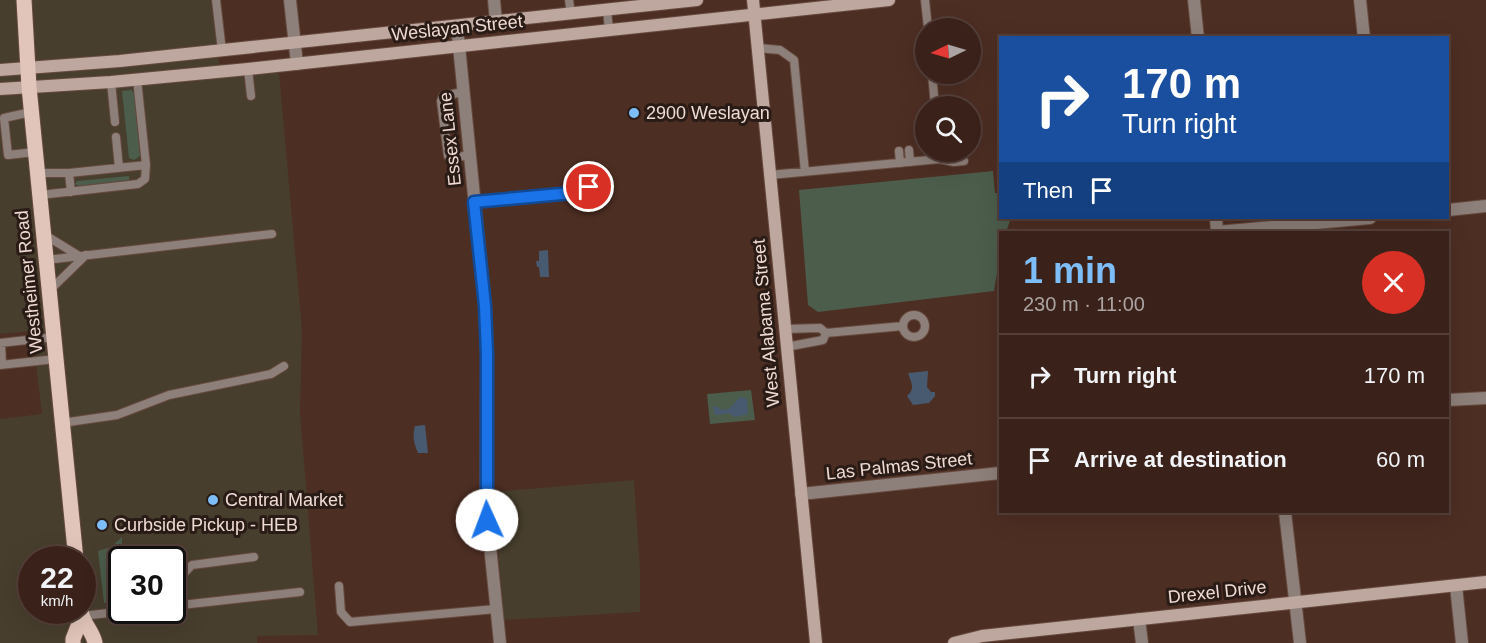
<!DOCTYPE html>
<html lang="en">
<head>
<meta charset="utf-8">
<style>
  :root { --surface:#3a221a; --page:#412a23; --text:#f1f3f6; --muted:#aba4a2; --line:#543f39; --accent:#7dbef9 }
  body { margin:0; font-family:Arial,sans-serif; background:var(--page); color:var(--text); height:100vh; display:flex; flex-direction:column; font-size:22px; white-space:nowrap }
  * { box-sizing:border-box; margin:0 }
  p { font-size:20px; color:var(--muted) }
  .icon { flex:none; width:33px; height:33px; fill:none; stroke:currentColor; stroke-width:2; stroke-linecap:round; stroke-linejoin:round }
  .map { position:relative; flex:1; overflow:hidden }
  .sheet { position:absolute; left:999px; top:231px; width:450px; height:282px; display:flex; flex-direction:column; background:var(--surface); border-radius:0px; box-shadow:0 6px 24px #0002,0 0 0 2px var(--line) }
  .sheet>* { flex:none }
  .banner { position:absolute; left:999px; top:36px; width:450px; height:183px; border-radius:0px; box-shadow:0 6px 24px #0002,0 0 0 2px var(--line); background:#1a4fa0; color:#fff; overflow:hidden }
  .needle { width:39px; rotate:265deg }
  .buttons { position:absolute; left:915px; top:18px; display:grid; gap:12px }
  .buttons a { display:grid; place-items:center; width:66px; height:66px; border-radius:50%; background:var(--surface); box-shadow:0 6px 24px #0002,0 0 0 2px var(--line); font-size:30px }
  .speed { position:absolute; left:18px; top:546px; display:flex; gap:12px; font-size:30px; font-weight:700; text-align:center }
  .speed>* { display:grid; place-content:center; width:78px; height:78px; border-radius:50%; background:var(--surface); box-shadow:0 6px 24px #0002,0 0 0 2px var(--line); line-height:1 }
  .speed small { font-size:15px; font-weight:400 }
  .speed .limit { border:3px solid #111; border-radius:9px; background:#fff; color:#111 }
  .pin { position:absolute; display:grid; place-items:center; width:51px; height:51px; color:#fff; margin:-26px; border:3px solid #fff; border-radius:50%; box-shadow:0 2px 6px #0007 }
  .me { position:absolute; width:66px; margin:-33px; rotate:358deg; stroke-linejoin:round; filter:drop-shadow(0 0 4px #0008) }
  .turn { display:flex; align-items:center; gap:21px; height:126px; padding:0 24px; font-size:27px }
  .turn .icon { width:78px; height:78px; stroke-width:2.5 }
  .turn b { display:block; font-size:42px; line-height:51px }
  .then { display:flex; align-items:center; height:57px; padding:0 24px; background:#0003; gap:12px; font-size:22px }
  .round { display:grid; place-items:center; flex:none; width:63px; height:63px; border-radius:32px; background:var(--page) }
  .headline { display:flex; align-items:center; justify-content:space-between; height:102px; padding:0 24px }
  h1 { font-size:36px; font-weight:700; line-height:45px; color:var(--accent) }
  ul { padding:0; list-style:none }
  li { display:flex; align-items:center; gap:18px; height:84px; padding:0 24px; border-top:2px solid var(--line) }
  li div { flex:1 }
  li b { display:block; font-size:22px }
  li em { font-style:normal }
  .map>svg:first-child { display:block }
  .commercial { fill:#473e2d; fill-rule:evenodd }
  .green { fill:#4c5d4c }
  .water { fill:#485a70 }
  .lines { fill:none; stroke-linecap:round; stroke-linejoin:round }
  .lane-casing { stroke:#674a3f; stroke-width:10 }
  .street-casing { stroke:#674a3f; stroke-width:14 }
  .secondary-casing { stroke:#674a3f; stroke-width:14 }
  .primary-casing { stroke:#674a3f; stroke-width:17 }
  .lane { stroke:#8d7f79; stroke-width:8 }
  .street { stroke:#8d7f79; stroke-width:12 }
  .secondary { stroke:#bda79e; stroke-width:12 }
  .primary { stroke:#e2c5ba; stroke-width:15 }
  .route-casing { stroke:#114b97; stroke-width:15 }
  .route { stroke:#1a73e8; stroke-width:10 }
  .poi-dot { fill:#7dbef9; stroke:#291b16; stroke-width:2 }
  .labels { text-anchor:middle; stroke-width:6; stroke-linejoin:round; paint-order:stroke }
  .street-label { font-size:18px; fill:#f0dbd4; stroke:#291b16 }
  .poi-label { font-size:18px; fill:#f0dbd4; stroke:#291b16; text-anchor:start }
</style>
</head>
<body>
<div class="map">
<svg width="1486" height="643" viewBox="0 0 1486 643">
  <rect width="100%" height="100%" fill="#4d2e23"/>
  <path class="commercial" d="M0 0H211L221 78 279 72 302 330 300 413 318 635 257 636V643H0V419L42 414 32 331 0 334ZM32 560H82V610H32ZM122 560H172V610H122Z
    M634 480 640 569V612L504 620 493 492Z"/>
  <path class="green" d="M131 90 134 93 140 156 134 160 129 158 122 91Z
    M993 171 995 193H1000V218H1011L1006 232H1000V255L994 291 818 312 808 305 799 190Z
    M129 176V180L79 186 75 184 77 181Z
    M751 390 755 420 710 424 707 394Z
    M122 537 121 570 114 572 117 600 104 603 98 551 111 547Z"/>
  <path class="water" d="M548 250 549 277H540L539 267H537L536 261H539V251Z
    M928 371 927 387 931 392H935V396L929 403 913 405 907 396C916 388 911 383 908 373Z
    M740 397 747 399 748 414 735 417 729 413 715 415 713 407 715 406 722 410 729 409Z
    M425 425 428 453H418C414 444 412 435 415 426Z"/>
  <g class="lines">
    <g class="lane-casing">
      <path id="lane" d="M216 0 222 51
        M569 0 571 14
        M925 0 928 28
        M607 10 609 30
        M758 48 780 50 794 60 805 172
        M248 69 251 96
        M932 74 935 106
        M111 82 115 122
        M463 92 443 96 441 101 448 156 452 158 470 155
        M31 112 4 118 8 155 35 152
        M116 137 119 168
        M909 150 910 162
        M899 151 900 163
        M940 159 954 162 964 161
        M37 173H69L146 165
        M69 173 71 192
        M770 175 940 159 952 153 963 152
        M40 195 138 184 145 179 146 165 137 79
        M474 202 583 192 589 187
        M45 235 79 256
        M46 260 272 234
        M50 290 86 255
        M903 326a11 11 0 1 1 22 0a11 11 0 1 1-22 0Z
        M785 329 820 328 826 333 903 326
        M0 343 54 337
        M1 343 2 364
        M786 347 823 340 826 333
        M0 365 56 359
        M62 423 117 415 169 395 271 374 284 366
        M172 586 192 565 254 557
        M339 586 341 612 350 622 496 609
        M172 606 300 592
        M82 616 135 610"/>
    </g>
    <g class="street-casing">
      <path id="street" d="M290 0 297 64
        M494 0 496 22
        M1194 0 1198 38
        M1360 0 1364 38
        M457 26 485 306 487 354 486 507 500 643
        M1448 210 1486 206
        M1216 218 1217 232 1370 218
        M1448 400 1486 398
        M801 494 1000 473
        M1285 512 1300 643
        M1456 586 1462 643
        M1139 619 1142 643"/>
    </g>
    <g class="secondary-casing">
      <path id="secondary" d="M753 0 816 643
        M0 70 120 61 697 0
        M0 89 111 82 248 69 889 0
        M954 643 982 636 1486 582"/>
    </g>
    <g class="primary-casing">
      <path id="primary" d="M24 0 29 87 76 560
        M81 610C82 623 93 631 95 643
        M73 643V639L82 616"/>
    </g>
    <use href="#lane" class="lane"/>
    <use href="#street" class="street"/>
    <use href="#secondary" class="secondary"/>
    <use href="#primary" class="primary"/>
  </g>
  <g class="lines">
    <g class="route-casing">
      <path id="route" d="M487 520V354L485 306 474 202 583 192 589 187"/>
    </g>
    <use href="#route" class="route"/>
  </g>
  <g class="poi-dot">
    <circle cx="634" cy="113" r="6"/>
    <circle cx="213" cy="500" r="6"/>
    <circle cx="102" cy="525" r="6"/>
  </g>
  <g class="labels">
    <g class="street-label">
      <text transform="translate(457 28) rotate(-6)" y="6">Weslayan Street</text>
      <text transform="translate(450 139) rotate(-96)" y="6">Essex Lane</text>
      <text transform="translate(29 282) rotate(-96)" y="6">Westheimer Road</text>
      <text transform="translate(766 323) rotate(-95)" y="6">West Alabama Street</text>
      <text transform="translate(899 466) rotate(-6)" y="6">Las Palmas Street</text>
      <text transform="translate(1217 592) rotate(-6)" y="6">Drexel Drive</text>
    </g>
    <g class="poi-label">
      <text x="646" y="119">2900 Weslayan</text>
      <text x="225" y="506">Central Market</text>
      <text x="114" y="531">Curbside Pickup - HEB</text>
    </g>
  </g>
</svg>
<div class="buttons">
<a><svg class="needle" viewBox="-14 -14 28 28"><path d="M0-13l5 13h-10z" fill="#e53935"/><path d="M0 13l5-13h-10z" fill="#aba4a2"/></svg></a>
<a><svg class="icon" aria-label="search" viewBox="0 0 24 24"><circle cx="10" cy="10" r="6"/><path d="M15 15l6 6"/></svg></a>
</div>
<div class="speed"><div>22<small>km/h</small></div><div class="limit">30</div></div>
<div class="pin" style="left:589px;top:187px;background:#d93025"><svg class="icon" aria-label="arrive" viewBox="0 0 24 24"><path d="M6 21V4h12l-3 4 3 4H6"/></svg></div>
<svg class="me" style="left:487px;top:520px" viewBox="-20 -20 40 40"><circle r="19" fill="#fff"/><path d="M0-13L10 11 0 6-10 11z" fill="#1a73e8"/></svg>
<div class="banner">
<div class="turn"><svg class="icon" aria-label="right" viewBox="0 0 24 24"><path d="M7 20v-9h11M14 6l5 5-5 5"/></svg><div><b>170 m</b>Turn right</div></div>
<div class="then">Then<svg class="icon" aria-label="arrive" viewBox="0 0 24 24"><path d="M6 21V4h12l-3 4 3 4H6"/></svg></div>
</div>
<section class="sheet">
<div class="headline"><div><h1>1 min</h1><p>230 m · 11:00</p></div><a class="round" style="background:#d93025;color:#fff"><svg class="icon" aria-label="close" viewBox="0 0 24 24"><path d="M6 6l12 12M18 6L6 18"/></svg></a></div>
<ul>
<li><svg class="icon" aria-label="right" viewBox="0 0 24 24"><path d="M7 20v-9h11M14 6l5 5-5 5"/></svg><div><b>Turn right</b></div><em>170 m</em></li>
<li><svg class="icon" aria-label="arrive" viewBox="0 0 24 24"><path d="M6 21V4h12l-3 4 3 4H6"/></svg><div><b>Arrive at destination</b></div><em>60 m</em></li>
</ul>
</section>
</div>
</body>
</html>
